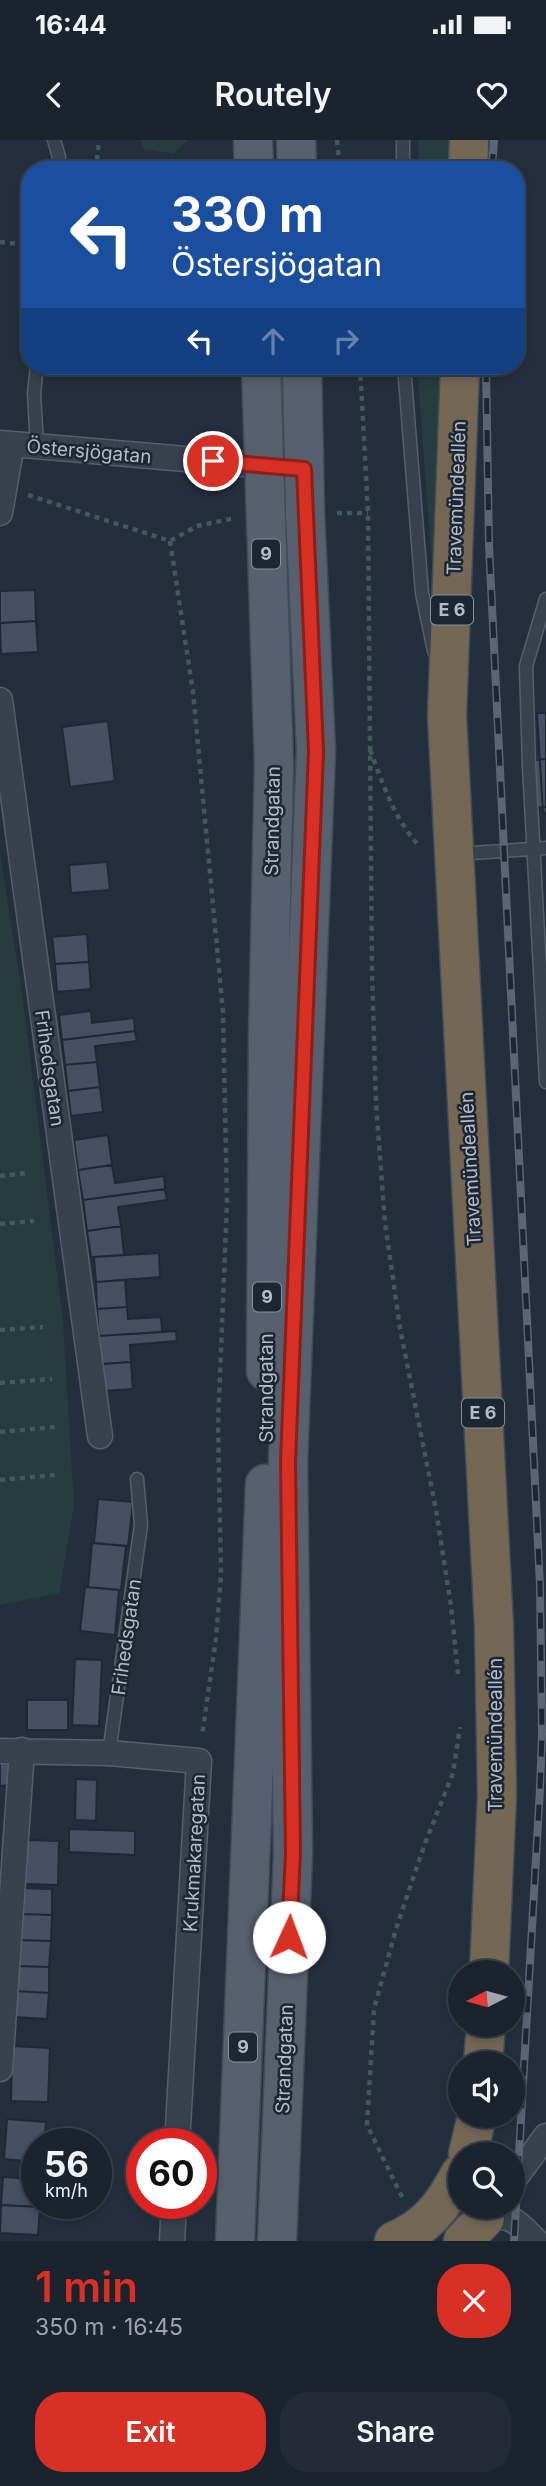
<!DOCTYPE html>
<html lang="en">
<head>
<meta charset="utf-8">
<style>
  :root { --surface:#1b232e; --page:#242b36; --text:#f1f3f6; --muted:#a0a4aa; --line:#39404a; --accent:#d93025 }
  body { margin:0; font-family:Inter,sans-serif; background:var(--page); color:var(--text); height:100vh; display:flex; flex-direction:column; font-size:26px; white-space:nowrap }
  * { box-sizing:border-box; margin:0 }
  p { font-size:23px; color:var(--muted) }
  .icon { flex:none; width:38px; height:38px; fill:none; stroke:currentColor; stroke-width:2; stroke-linecap:round; stroke-linejoin:round }
  .map { position:relative; height:2101px; overflow:hidden }
  .side { display:flex; flex-direction:column; background:var(--surface); flex:1 }
  .side>* { flex:none }
  .top-card { position:absolute; left:21px; top:21px; width:504px; height:214px; border-radius:28px; box-shadow:0 4px 10px #0003,0 0 0 2px var(--line); background:#1a4fa0; color:#fff; overflow:hidden }
  .needle { width:46px; rotate:264deg }
  .fabs { position:absolute; left:448px; top:1820px; display:grid; gap:14px }
  .fabs a { display:grid; place-items:center; width:77px; height:77px; border-radius:50%; background:var(--surface); box-shadow:0 4px 10px #0003,0 0 0 2px var(--line); font-size:35px }
  .speed { position:absolute; left:21px; top:1988px; display:flex; gap:14px; font-size:35px; font-weight:700; text-align:center }
  .speed>* { display:grid; place-content:center; width:91px; height:91px; border-radius:50%; background:var(--surface); box-shadow:0 4px 10px #0003,0 0 0 2px var(--line); line-height:1 }
  .speed small { font-size:18px; font-weight:400 }
  .speed .limit { border:10px solid #d22; background:#fff; color:#111 }
  .pin { position:absolute; display:grid; place-items:center; width:60px; height:60px; color:#fff; margin:-30px; border:4px solid #fff; border-radius:50%; box-shadow:0 2px 7px #0007 }
  .me { position:absolute; width:77px; margin:-38px; rotate:2deg; stroke-linejoin:round; filter:drop-shadow(0 0 5px #0008) }
  .turn { display:flex; align-items:center; gap:24px; height:147px; padding:0 35px; font-size:32px }
  .turn .icon { width:91px; height:91px; stroke-width:2.5 }
  .turn b { display:block; font-size:49px; line-height:60px }
  .lanes { display:flex; align-items:center; height:66px; padding:0 35px; background:#0003; justify-content:center; gap:35px; direction:ltr }
  .lanes .off { opacity:.35 }
  .round { display:grid; place-items:center; flex:none; width:74px; height:74px; border-radius:28px; background:var(--page) }
  .headline { display:flex; align-items:center; justify-content:space-between; height:119px; padding:0 35px }
  h1 { font-size:42px; font-weight:600; line-height:52px; color:var(--accent) }
  .action { display:flex; gap:14px; margin-top:auto; padding:14px 35px }
  .action a { flex:1; height:80px; border-radius:28px; background:var(--accent); color:#fff; font-size:28px; font-weight:600; line-height:80px; text-align:center }
  .action a+a { background:var(--page); color:var(--text) }
  .status { display:flex; justify-content:space-between; align-items:center; height:49px; padding:0 35px; background:var(--surface); direction:ltr }
  .status svg { height:19px; fill:currentColor }
  header { display:flex; justify-content:space-between; align-items:center; height:91px; padding:0 35px; background:var(--surface); font-size:32px; font-weight:600 }
  .map>svg:first-child { display:block }
  .green { fill:#263c3f }
  .building { fill:#455162; stroke:#1f2835; stroke-width:2 }
  .lines { fill:none; stroke-linecap:round; stroke-linejoin:round }
  .lane-casing { stroke:#565f6c; stroke-width:15 }
  .street-casing { stroke:#565f6c; stroke-width:27 }
  .primary-casing { stroke:#414a57; stroke-width:41 }
  .highway-casing { stroke:#434c59; stroke-width:41 }
  .path { stroke:#44595c; stroke-width:4.5; stroke-dasharray:5 5; stroke-linecap:butt }
  .lane { stroke:#38414e; stroke-width:12 }
  .street { stroke:#38414e; stroke-width:24 }
  .primary { stroke:#56606e; stroke-width:38 }
  .highway { stroke:#746855; stroke-width:38 }
  .rail-casing { stroke:#5a6575; stroke-width:8 }
  .rail { stroke:#1d2633; stroke-width:5; stroke-dasharray:16; stroke-linecap:butt }
  .route-casing { stroke:#8d1f18; stroke-width:18 }
  .route { stroke:#d93025; stroke-width:12 }
  .labels { text-anchor:middle; stroke-width:5; stroke-linejoin:round; paint-order:stroke }
  .shield { fill:#1d2633; stroke:#878f9c; stroke-width:2 }
  .shield-label { font-size:18px; font-weight:bold; fill:#b4bcc9 }
  .street-label { font-size:19px; fill:#b4bcc9; stroke:#1d2633 }
</style>
</head>
<body>
<div class="status"><b>16:44</b><svg viewBox="0 0 49 12"><path d="M0 12V9h3v3zM5 12V6h3v6zM10 12V3h3v9zM15 12V0h3v12zM26 1h20v11H26zM47 4h2v5h-2z"/></svg></div>
<header><svg class="icon" aria-label="back" viewBox="0 0 24 24"><path d="M15 5l-7 7 7 7"/></svg>Routely<svg class="icon" aria-label="heart" viewBox="0 0 24 24"><path d="M12 20l-8-8c-3-5 5-10 8-4 3-6 11-1 8 4z"/></svg></header>
<div class="map">
<svg width="546" height="2101" viewBox="0 0 546 2101">
  <rect width="100%" height="100%" fill="#242f3e"/>
  <path class="green" d="M140 0H188L173 14 144 9Z
    M419 0H451V30H418Z
    M417 226H444L434 451Z
    M0 713 23 860 63 1181 74 1366 59 1453 0 1465Z"/>
  <path class="building" d="M35 450 36 481 0 483V451Z
    M36 481 38 512 1 514 0 483Z
    M537 573H546V673H543Z
    M108 581 115 641 70 647 62 587Z
    M546 619V667L525 668 523 621Z
    M107 722 110 750 71 753 69 725Z
    M87 794 89 822 55 824 52 797Z
    M89 822 91 849 57 852 55 824Z
    M91 871 92 883 134 878 135 891 62 900 59 875Z
    M135 891 137 901 95 906 97 922 65 925 62 900Z
    M97 922 100 947 68 951 65 925Z
    M100 947 103 972 71 976 68 951Z
    M108 995 112 1025 78 1030 74 1000Z
    M112 1025 115 1043 164 1036 165 1049 83 1060 78 1030Z
    M165 1049 167 1060 118 1067 121 1086 87 1091 83 1060Z
    M121 1086 124 1115 91 1117 87 1091Z
    M159 1113 160 1137 96 1142 94 1117Z
    M125 1140 127 1167 97 1169 96 1142Z
    M127 1167 128 1179 161 1177 162 1192 99 1196 97 1169Z
    M176 1191 177 1201 130 1205 131 1222 101 1224 99 1196Z
    M131 1222 133 1249 103 1251 101 1224Z
    M98 1359 133 1362 128 1406 94 1403Z
    M92 1403 126 1406 121 1450 88 1447Z
    M85 1447 119 1450 115 1495 80 1491Z
    M75 1519 102 1520 99 1586 72 1585Z
    M27 1560H68V1590H27Z
    M9 1619 10 1645 0 1646V1620Z
    M76 1639 97 1640 96 1681 75 1680Z
    M69 1689 135 1691V1715L69 1712Z
    M26 1700 59 1701 58 1745 25 1744Z
    M19 1748 52 1749V1775L18 1774Z
    M18 1774 52 1775 51 1801 17 1800Z
    M17 1800 51 1801 49 1827 16 1826Z
    M16 1826 49 1827V1853L15 1851Z
    M15 1851 49 1853 47 1879 14 1877Z
    M12 1906 50 1908 48 1962 11 1961Z
    M7 1979 46 1982 44 2004H37V2022L4 2019Z
    M3 2037 37 2039V2063H40V2067L1 2065Z
    M1 2065 40 2067 38 2095 0 2093Z"/>
  <g class="lines">
    <g class="lane-casing">
      <path id="lane" d="M54 0 59 17 58 30
        M403 30V0
        M404 226 422 453 434 511
        M37 306 34 253 37 226
        M546 459 526 526 529 626 546 942
        M457 714 546 708
        M109 1613 141 1385 137 1339"/>
    </g>
    <g class="street-casing">
      <path id="street" d="M0 303 278 327
        M0 373 12 304
        M0 560 100 1296
        M0 1611 109 1613 199 1621 177 2004
        M0 1929 22 1610
        M513 2041 546 1996
        M468 2067 485 2078C511 2072 519 2084 536 2101
        M172 2101 174 2063"/>
    </g>
    <g class="primary-casing">
      <path id="primary" d="M253 0 254 30
        M296 0 297 30
        M261 226 274 624 268 896 266 1231
        M235 2101 265 1344
        M277 2101 293 1713 288 1322 316 611 305 373 302 226"/>
    </g>
    <g class="highway-casing">
      <path id="highway" d="M468 30 469 0
        M460 226 447 575 494 1487 497 1655 489 1832
        M483 1923 486 1885
        M468 2014 477 1976
        M394 2101C427 2087 444 2065 460 2034
        M463 2101 485 2078"/>
    </g>
    <path class="path" d="M337 0 340 30
      M96 30 99 0
      M0 102 30 105
      M360 226 368 373 372 833 376 964 385 1083 400 1188 436 1370 451 1466 458 1534
      M57 235 64 230 65 226
      M28 355 170 401 197 386 235 378
      M337 373H368
      M170 401 193 552 223 872 227 1063 218 1284 221 1435 216 1498 202 1596
      M370 610C384 646 393 677 420 707
      M0 1036 27 1033
      M0 1084 34 1081
      M0 1190 43 1187
      M0 1243 52 1239
      M0 1292 55 1287
      M0 1340 55 1335
      M402 2057 367 1985 374 1869 396 1789 424 1706 453 1633 460 1587"/>
    <use href="#lane" class="lane"/>
    <use href="#street" class="street"/>
    <use href="#primary" class="primary"/>
    <use href="#highway" class="highway"/>
    <g class="rail-casing">
      <path id="rail" d="M492 30 494 0
        M486 226 489 405 540 1445 542 1594 540 1648 514 2101"/>
    </g>
    <use href="#rail" class="rail"/>
  </g>
  <g class="lines">
    <g class="route-casing">
      <path id="route" d="M213 321 304 329 316 611 288 1322 293 1713 289 1797"/>
    </g>
    <use href="#route" class="route"/>
  </g>
  <g class="labels">
    <g class="shield">
      <rect x="252" y="399.5" width="28" height="29" rx="5"/>
      <rect x="431" y="455.5" width="42" height="29" rx="5"/>
      <rect x="253" y="1142.5" width="28" height="29" rx="5"/>
      <rect x="462" y="1258.5" width="42" height="29" rx="5"/>
      <rect x="229" y="1892.5" width="28" height="29" rx="5"/>
    </g>
    <g class="shield-label">
      <text x="266" y="420">9</text>
      <text x="452" y="476">E 6</text>
      <text x="267" y="1163">9</text>
      <text x="483" y="1279">E 6</text>
      <text x="243" y="1913">9</text>
    </g>
    <g class="street-label">
      <text transform="translate(89 311) rotate(5)" y="7">Östersjögatan</text>
      <text transform="translate(456 358) rotate(-88)" y="7">Travemündeallén</text>
      <text transform="translate(272 681) rotate(-89)" y="7">Strandgatan</text>
      <text transform="translate(50 928) rotate(82)" y="7">Frihedsgatan</text>
      <text transform="translate(470 1029) rotate(-93)" y="7">Travemündeallén</text>
      <text transform="translate(266 1248) rotate(-90)" y="7">Strandgatan</text>
      <text transform="translate(126 1497) rotate(-82)" y="7">Frihedsgatan</text>
      <text transform="translate(495 1595) rotate(-90)" y="7">Travemündeallén</text>
      <text transform="translate(194 1713) rotate(-87)" y="7">Krukmakaregatan</text>
      <text transform="translate(284 1919) rotate(-88)" y="7">Strandgatan</text>
    </g>
  </g>
</svg>
<div class="fabs">
<a><svg class="needle" viewBox="-14 -14 28 28"><path d="M0-13l5 13h-10z" fill="#e53935"/><path d="M0 13l5-13h-10z" fill="#a0a4aa"/></svg></a>
<a><svg class="icon" aria-label="sound" viewBox="0 0 24 24"><path d="M4 9h4l5-4v14l-5-4H4zM17 9q2 3 0 6"/></svg></a>
<a><svg class="icon" aria-label="search" viewBox="0 0 24 24"><circle cx="10" cy="10" r="6"/><path d="M15 15l6 6"/></svg></a>
</div>
<div class="speed"><div>56<small>km/h</small></div><div class="limit">60</div></div>
<div class="pin" style="left:213px;top:321px;background:#d93025"><svg class="icon" aria-label="arrive" viewBox="0 0 24 24"><path d="M6 21V4h12l-3 4 3 4H6"/></svg></div>
<svg class="me" style="left:289px;top:1797px" viewBox="-20 -20 40 40"><circle r="19" fill="#fff"/><path d="M0-13L10 11 0 6-10 11z" fill="#d93025"/></svg>
<div class="top-card">
<div class="turn"><svg class="icon" aria-label="left" viewBox="0 0 24 24"><path d="M17 20v-9H6M10 6l-5 5 5 5"/></svg><div><b>330 m</b>Östersjögatan</div></div>
<div class="lanes"><svg class="icon" aria-label="left" viewBox="0 0 24 24"><path d="M17 20v-9H6M10 6l-5 5 5 5"/></svg><svg class="icon off" aria-label="ahead" viewBox="0 0 24 24"><path d="M12 20V5M6 11l6-6 6 6"/></svg><svg class="icon off" aria-label="right" viewBox="0 0 24 24"><path d="M7 20v-9h11M14 6l5 5-5 5"/></svg></div>
</div>
</div>
<section class="side">
<div class="headline"><div><h1>1 min</h1><p>350 m · 16:45</p></div><a class="round" style="background:#d93025;color:#fff"><svg class="icon" aria-label="close" viewBox="0 0 24 24"><path d="M6 6l12 12M18 6L6 18"/></svg></a></div>
<div class="action"><a>Exit</a><a>Share</a></div>
</section>
</body>
</html>
